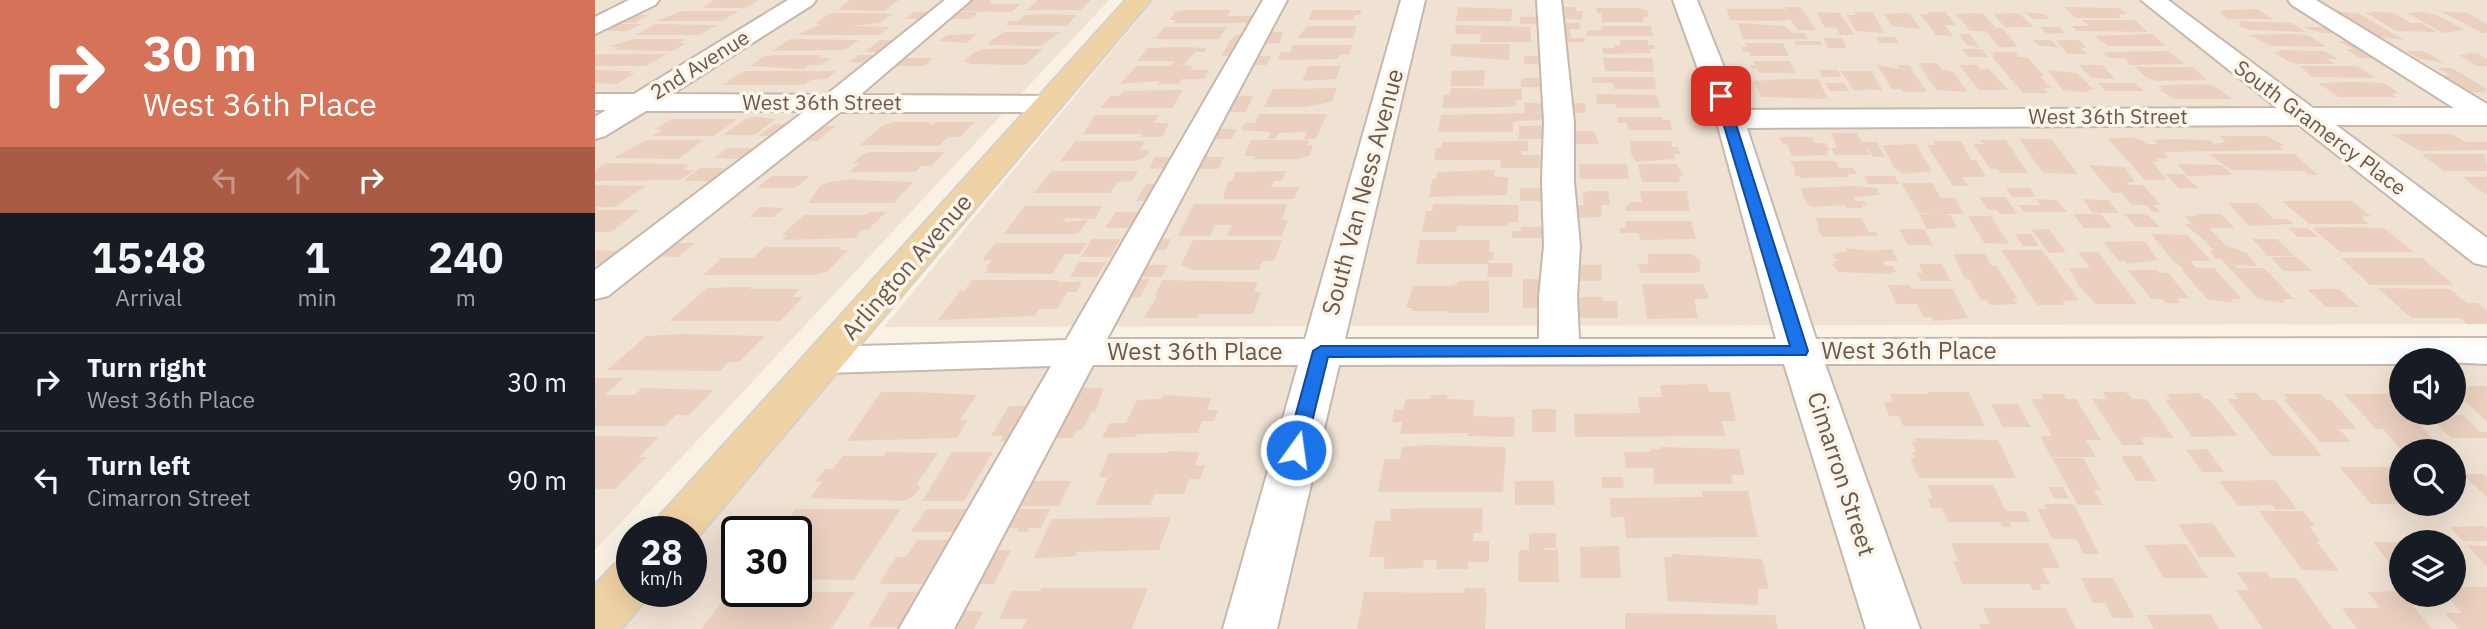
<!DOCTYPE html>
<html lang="en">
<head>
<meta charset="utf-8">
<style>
  :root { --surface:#171b24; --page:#242831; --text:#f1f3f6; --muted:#9ea1a6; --line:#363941 }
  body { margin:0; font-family:"IBM Plex Sans",sans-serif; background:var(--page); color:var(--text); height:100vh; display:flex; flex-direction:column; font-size:26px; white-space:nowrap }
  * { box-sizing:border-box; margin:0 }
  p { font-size:23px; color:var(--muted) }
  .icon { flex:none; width:38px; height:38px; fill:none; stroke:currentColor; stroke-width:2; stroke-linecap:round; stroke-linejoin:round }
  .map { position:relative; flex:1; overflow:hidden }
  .details { display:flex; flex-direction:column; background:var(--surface); width:595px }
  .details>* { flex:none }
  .guide { background:#d57257; color:#fff; overflow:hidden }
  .tools { position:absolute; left:1794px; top:348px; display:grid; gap:14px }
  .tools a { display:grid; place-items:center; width:77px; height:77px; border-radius:50%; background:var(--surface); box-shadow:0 7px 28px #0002; font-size:35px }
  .speed { position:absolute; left:21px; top:516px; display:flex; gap:14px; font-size:35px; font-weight:700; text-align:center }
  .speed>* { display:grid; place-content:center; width:91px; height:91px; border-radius:50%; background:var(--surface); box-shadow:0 7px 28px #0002; line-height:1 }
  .speed small { font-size:18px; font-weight:400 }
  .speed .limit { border:4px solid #111; border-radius:10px; background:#fff; color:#111 }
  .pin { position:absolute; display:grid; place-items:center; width:60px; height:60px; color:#fff; margin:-30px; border-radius:14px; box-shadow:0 4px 10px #0006 }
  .me { position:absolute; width:77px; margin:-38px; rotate:14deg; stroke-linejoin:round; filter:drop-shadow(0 0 5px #0008) }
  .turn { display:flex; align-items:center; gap:24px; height:147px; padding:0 28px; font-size:32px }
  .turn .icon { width:91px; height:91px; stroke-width:2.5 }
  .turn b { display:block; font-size:49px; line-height:60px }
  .lanes { display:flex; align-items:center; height:66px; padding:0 28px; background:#0003; justify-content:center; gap:35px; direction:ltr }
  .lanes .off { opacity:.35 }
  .eta { display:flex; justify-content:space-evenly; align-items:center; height:119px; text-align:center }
  .eta b { font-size:42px; font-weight:700; line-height:49px }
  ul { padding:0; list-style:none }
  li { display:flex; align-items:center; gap:21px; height:98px; padding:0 28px; border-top:2px solid var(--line) }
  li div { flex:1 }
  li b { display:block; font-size:26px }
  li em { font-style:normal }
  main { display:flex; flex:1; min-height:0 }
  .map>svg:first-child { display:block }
  .residential { fill:#f0e2d3; fill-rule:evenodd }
  .building { fill:#ebd0bf }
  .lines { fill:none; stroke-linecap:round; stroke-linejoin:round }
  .minor-casing { stroke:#c8b8ac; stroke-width:4 }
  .major-casing { stroke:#d6d0cd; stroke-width:4 }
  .minor { fill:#fff; fill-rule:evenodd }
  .major { fill:#f0d3a4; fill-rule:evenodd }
  .route { fill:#1a73e8; stroke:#114b97; stroke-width:2 }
  .labels { text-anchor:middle; stroke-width:7; stroke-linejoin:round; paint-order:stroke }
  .far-street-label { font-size:21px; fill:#6e584d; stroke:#fcf5e9 }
  .street-label { font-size:24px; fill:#6e584d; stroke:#fcf5e9 }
</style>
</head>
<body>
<main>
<section class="details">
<div class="guide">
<div class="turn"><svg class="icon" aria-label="right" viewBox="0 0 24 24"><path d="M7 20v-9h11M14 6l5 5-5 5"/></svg><div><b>30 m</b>West 36th Place</div></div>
<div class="lanes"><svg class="icon off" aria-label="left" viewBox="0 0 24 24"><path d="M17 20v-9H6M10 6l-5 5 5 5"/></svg><svg class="icon off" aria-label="ahead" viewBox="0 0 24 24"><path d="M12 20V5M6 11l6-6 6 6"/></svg><svg class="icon" aria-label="right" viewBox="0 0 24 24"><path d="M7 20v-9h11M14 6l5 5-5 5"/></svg></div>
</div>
<div class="eta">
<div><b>15:48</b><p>Arrival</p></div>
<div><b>1</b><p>min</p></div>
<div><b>240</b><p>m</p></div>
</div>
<ul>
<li><svg class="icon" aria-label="right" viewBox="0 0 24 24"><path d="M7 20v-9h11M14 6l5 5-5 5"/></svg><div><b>Turn right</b><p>West 36th Place</p></div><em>30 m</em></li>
<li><svg class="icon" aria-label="left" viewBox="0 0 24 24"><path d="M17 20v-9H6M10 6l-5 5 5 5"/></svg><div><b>Turn left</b><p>Cimarron Street</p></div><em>90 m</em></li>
</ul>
</section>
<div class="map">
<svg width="1892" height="629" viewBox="0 0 1892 629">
  <rect width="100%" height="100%" fill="#f9f1e4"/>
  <path class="residential" d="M0 0H514L0 550Z
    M559 0H1892V324L289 327Z
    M1892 351V629H0L37 592H96V532L231 360ZM1806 360H1858V413H1806ZM1806 452H1858V504H1806ZM142 532H201V592H142ZM1806 542H1858V595H1806Z"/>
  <path class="building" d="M119 0H164L151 8H107Z
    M254 0H304L289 11 243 10Z
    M375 0H396L394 3 401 4H425L417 12 361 11Z
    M443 0H496L486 10H432Z
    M863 7 917 9 916 21H861Z
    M962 7H981V11H988L987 20 962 18Z
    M1189 7H1206L1221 30H1203L1195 19 1182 21 1135 20 1131 9H1189L1192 12Z
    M1469 7 1524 8 1532 14H1523L1527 18H1481Z
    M1001 8H1045L1052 10 1054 17H1048L1049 22H1007L1006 13H1002Z
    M1662 9 1678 19H1633L1624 12H1629L1626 10Z
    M590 10H636L632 16H660L656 22 643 23H578L581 20H575L580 12Z
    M718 10H767L765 15H760L758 20H713Z
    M87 11H144L127 21H61Z
    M1740 11 1763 13 1809 40 1778 36 1740 13H1744Z
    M1776 11 1799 13 1816 23H1826L1842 32 1801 31 1771 13H1779Z
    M1845 11 1872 13 1892 24V33H1887Z
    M319 12H336L327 19H310Z
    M364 12H383L376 19H356Z
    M1222 12 1245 13 1259 35H1245L1241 28 1229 27Z
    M1259 12H1278L1289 33 1261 31 1252 15H1261Z
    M1333 12H1350L1361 25H1350L1358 36 1341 35 1325 14H1334Z
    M1430 12 1449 14 1455 19H1438Z
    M1827 12 1841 15 1870 30 1848 33 1812 13Z
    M235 13H282L298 14 285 23 259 26 295 27 284 35H202L225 24H219Z
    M1307 13 1315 14 1326 29 1297 26 1289 14Z
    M1380 13 1388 14 1401 28H1407L1423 47H1404L1391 31H1375L1361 14Z
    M1417 13 1425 14 1438 27H1410L1398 14Z
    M448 14 482 15 471 26 410 25 414 21H423L430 15Z
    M34 15H54L40 23H20Z
    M925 17H947V24H925Z
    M1487 20H1540L1553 32 1482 31 1476 26H1494Z
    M1643 21 1697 23 1711 32 1656 30 1647 27 1642 24H1647Z
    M962 23H984L985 29H975L976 38H990V42H973L971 37H963Z
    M1143 23 1189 26 1198 33H1210L1213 39H1148Z
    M17 24H47L33 31H3Z
    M60 24 122 25 105 35H41Z
    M861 25 936 27V42H885L886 34H860Z
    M712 26H762L758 38H702Z
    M1006 26H1056L1058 36H992L991 31 1006 30Z
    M569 27H632L624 39H560Z
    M1445 27H1464L1471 33 1452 34Z
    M1707 27H1737L1747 33H1727Z
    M409 32H466L446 46 394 45 395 43H393Z
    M671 32H688L685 43 665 44Z
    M382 34 372 43 344 41 352 35Z
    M1364 34H1375L1384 47 1372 45Z
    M1557 34 1571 46H1513L1499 36Z
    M1694 34 1713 35 1732 47 1676 46 1654 35Z
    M642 35H658L642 62H632L635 56H626L636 39Z
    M1281 37H1300L1305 43H1285Z
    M1228 38H1246L1252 48H1233Z
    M38 39H91L84 43H91L78 51 18 50 24 47H14Z
    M195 39 264 40 250 50 177 51Z
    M285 40H306L279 63 254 62 264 55H279L285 52H269Z
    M1025 40H1053V45H1059L1060 49H1055V53L1008 54 1007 48H1020L1019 45H1025Z
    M1438 40H1456L1464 48 1443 45Z
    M1461 40H1484L1492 48H1486L1492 54H1472Z
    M1199 41H1224L1228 45H1201Z
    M1742 41H1764L1785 58H1764L1751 49H1759Z
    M1150 43H1188L1194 56H1155L1154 52H1148L1146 47H1152Z
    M857 44H915L914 60 855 56Z
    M698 45H757L754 55H745L743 59 683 60 686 52H695Z
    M586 47 612 48 609 52H600L589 65 582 66H598L595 70H614L609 79H587L584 84H563L564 81 525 84 542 66H576L579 61H542L553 48Z
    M390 49H448L430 65 373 64 376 62H368L379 52Z
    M1367 49H1387L1393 57H1374Z
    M1683 50 1730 51 1742 59H1732L1740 64H1703L1692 61 1679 52H1686Z
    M1573 51 1590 64 1536 65 1529 58H1514L1507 52Z
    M1811 51H1828L1850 63 1824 59Z
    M1396 52H1420L1424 57H1432L1449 76H1445L1456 88H1449L1453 93H1428L1397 57H1400Z
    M1869 53H1882L1892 59V66H1882L1864 55H1872Z
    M10 54H72L51 66H0V55Z
    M180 55H227L223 58H236L226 65H213L208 69 155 66 170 56Z
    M658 56H676L672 65H653Z
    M929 56H949L950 64H929Z
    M301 58H338L329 66H291Z
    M1008 58H1057L1059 72 1010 71Z
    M1159 61H1195L1201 73H1163L1162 69H1157L1155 65H1160Z
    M1323 63H1342L1348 70 1359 72 1372 92 1341 90Z
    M1282 65 1305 69 1302 65H1314L1332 92H1308L1306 89H1297Z
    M1364 65H1382L1385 69H1394L1413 90H1384Z
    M1484 65H1507L1520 79 1496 78Z
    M713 66H746L741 79 707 81Z
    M1705 66H1762L1780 78 1717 77Z
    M1540 67H1598L1612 80 1562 81 1552 78Z
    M1843 68H1857L1892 89 1889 91 1892 93 1866 91 1840 75H1855Z
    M0 70 37 71 33 73H40L22 84 0 83Z
    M890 70 889 86H855L857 71Z
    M1224 70H1243L1246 77H1227Z
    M1452 70 1482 73 1499 90H1492L1495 93 1468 90Z
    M148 71H241L232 79 216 80 209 85H128Z
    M1246 71H1276L1288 91 1276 89 1259 91Z
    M997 77H1060L1061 89H1019L1018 83H998Z
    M930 78H950L951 87H926V80Z
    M1189 79H1223L1233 99 1166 97 1159 81Z
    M1759 82 1789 83 1804 93 1797 94 1802 97H1744L1723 83Z
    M1230 83H1249L1254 91H1235Z
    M1503 83H1540L1549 91H1511Z
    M1591 84 1618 85 1637 99H1579L1564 89H1568L1564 86Z
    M742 88 737 102 709 107H669L678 89Z
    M856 88 927 89V100H921L920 106 912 107 847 108 849 95H855Z
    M588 90 577 108H506L515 96H525L528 91Z
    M1001 94 1062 95 1065 108H1021L1020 104H1002Z
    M638 96H658L651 112H627Z
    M929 102 951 104 952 112 932 113H953V120L923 121 918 123V132H843L846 115 930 113Z
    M968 103H990L991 113H969Z
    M664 114H732L721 139H709L712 132 683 133 680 139H673L676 132 646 130 650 123H660Z
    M500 115H564L559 123H574L567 137H545L548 134H488Z
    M160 117 181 119 159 135H128L150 119Z
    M1022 117H1067L1068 120H1075L1077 130H1033L1032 123H1023Z
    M76 119H142L119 136H57L67 130H60Z
    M299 122H335L334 125 344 122H380L365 137H353L344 146 265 145 288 125Z
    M179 124H199L184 136H163Z
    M217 126H241L222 141H197Z
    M924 126H954V139H924Z
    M618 129H642L637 139H613Z
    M979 131H999L1004 144H980Z
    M1236 133H1261L1268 142H1282L1290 157H1278L1273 148H1271L1275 155H1240L1236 148H1242Z
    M1796 134H1858L1870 142H1892V150L1825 151Z
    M1624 136H1672L1691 146H1684L1689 150 1568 152 1574 158 1561 159 1564 162H1557L1572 180H1550L1513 139 1536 137 1547 140 1552 144H1562L1558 140 1580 139 1615 140 1619 144 1631 142Z
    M1185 137H1217L1220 143H1231L1235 151H1231L1233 155 1197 156 1192 144H1187Z
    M1424 139H1456L1483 174 1448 173Z
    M52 140H109L83 159 18 158Z
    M656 140H714L712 145H718L715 155 704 159H659L660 156H649Z
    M1385 140H1411L1433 173H1405L1402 169H1395L1378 144H1389Z
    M481 141H550L545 150H553L554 153 548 159 537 161H465Z
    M933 141V151H927V155H949L948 168H905L906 160H839L841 148H846L847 142Z
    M1035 141H1076L1077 147H1083L1085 154H1078L1080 159 1042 162 1036 154Z
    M1338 141H1366L1376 160H1381L1391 177H1367L1373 186H1358L1332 145H1340Z
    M1321 144 1337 171 1308 174 1299 168 1287 145Z
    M133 148H160L145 159 119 158Z
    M276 152H350L336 166H326L320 172H254L264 163H258L268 154Z
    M1614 154H1699L1723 175H1714L1709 171 1636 170Z
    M1826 154H1890L1892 171H1849Z
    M560 157H585L579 168 554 169Z
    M603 157H629L623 169H597Z
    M1195 161H1241L1244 168H1258L1263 174H1253L1254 177 1206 178 1200 175 1199 170H1201Z
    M10 163 95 164 88 170H100L85 180 0 181V170Z
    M984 164H1032L1034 179H985Z
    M1043 164H1081L1089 176H1084L1085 182H1047Z
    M1582 164 1627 165 1638 175 1593 176Z
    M1494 165 1529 167 1540 182H1532L1534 185H1548L1566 205H1559L1565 212H1557L1551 205H1537L1526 193H1517Z
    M105 168H132L116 181H88Z
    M900 170 899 177H913L912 195 834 197 837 179H841L842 172Z
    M456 171H543L537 181 523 182 515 193H439Z
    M691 171 687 181H679L676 187H704L699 199H628L633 181H637L641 172Z
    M1570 174H1588L1603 188H1584Z
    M177 176H215L200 188H162Z
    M1269 176H1300L1304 184H1273Z
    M1868 177H1892V194L1880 188Z
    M261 179 260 180 318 182 299 203H213L225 186 234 182Z
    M573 183 565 201H541L551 184Z
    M1306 183H1337L1346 198H1360L1369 214H1344L1355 215 1362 227 1332 229 1324 214H1337L1323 212Z
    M0 185 51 186 20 207H0Z
    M1260 186 1282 188 1285 195 1260 197 1259 201H1270L1271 205H1267L1268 208H1251L1250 205 1217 207 1212 204 1205 188Z
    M925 188H950V201H925Z
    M1411 188H1435L1441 197H1417Z
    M994 191H1013L1015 205H1006L1007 217 970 218V205H989L988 193Z
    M1045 191H1092L1095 211H1031V205H1035L1034 202H1047Z
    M1384 197H1411L1422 214H1405L1402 210 1392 209Z
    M1441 199 1462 200 1472 212H1429L1423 205H1445Z
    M1488 199 1513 200 1524 213H1498Z
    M1687 201H1757L1776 216 1766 217 1774 224H1714Z
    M1633 203H1662L1679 219H1692L1699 224 1654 226Z
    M599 204H692L687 220H693L687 236H632L637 225H620L615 236H583Z
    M838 204 924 205 923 222H913V226H862L861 232H827L831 211H837Z
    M430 206H507L500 219 471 218 468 222 493 220 483 234H409Z
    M165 207 189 208 178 217H154Z
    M0 210H44L16 232H0Z
    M274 212H291L273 230H267L260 238 187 240 192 235H187L209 215H270Z
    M521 212H551L541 228H510Z
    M1478 214H1506L1517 228H1489Z
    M1529 214H1552L1565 227H1541Z
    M1600 214H1626L1640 228H1614L1630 245 1652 253 1662 266 1640 265 1643 268H1669L1699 299H1687L1691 303 1663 299 1626 259H1621L1614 251H1619L1607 238 1589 224H1597L1589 216H1602Z
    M1373 216H1396L1414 244 1389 243Z
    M1220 218H1267L1274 232H1281L1283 236 1228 237 1221 229H1225Z
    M1030 221H1096L1101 239 1046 240 1043 233H1025V228H1031Z
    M926 227H957V238H917V231H926Z
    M1743 227 1789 228 1819 252H1745L1717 228Z
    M1693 228H1713L1723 237H1703Z
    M1304 229H1329L1338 245H1313Z
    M1454 229 1471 252 1454 253 1437 230Z
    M1420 234H1436L1444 246H1428Z
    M1556 234 1592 235 1616 261H1595L1602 268H1619L1647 299H1635L1639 303 1612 299 1586 269H1589L1578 261Z
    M497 239H526L515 257H486Z
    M559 239H576L571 250H553Z
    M1657 239H1682L1699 256H1673Z
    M598 240H687L679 261H667L664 270H597L586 265Z
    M825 240H895L894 252H899L898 260H894V263H918L917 277H892L893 264H821Z
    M1546 241 1551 243 1563 260 1532 264 1529 261H1524L1508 242Z
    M69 243H100L83 257 53 256Z
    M400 243H492L484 254H470L457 274 390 273 394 269H390L397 260H387Z
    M170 247H247L244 250H253L232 272 218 275H108L127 258H158Z
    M1251 248 1276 251 1297 249 1303 261H1288L1290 266H1298L1301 272H1296L1298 274 1243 272 1236 264H1240L1239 261H1246L1240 259 1238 254 1252 251Z
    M1 250 16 251H37L13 264H0Z
    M1406 250H1447L1484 300 1467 301 1470 305H1442Z
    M1483 252H1503L1542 304H1501L1484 286 1474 268H1495Z
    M1052 254H1096L1105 260 1106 267H1104L1105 272 1100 273H1047L1042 265 1054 263Z
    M1358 254H1390L1397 266 1401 265 1423 299H1418L1422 304 1395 305 1392 300H1386L1374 279H1370Z
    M1675 257H1702L1718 271H1689Z
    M1746 258H1827L1859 285H1775Z
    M484 262H511L502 277H475Z
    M1324 264H1347L1356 281H1326L1322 273H1328Z
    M545 265H573L567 277H538Z
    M978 265H1006L1007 281H978Z
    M1533 270H1562L1565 273H1573L1594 298 1582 299 1585 303H1571L1567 299H1556Z
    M537 279H555L545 297 529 298Z
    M928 279H954L957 308H928Z
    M377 280H463L462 282H487L481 292H473L462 309H444L440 316 343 320 365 291H369Z
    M567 280 663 282 659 292H666L658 314H605L603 318H549L562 296H560Z
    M865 281H894V313H851V311H816L817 308H811L818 286H858Z
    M1047 284H1108L1113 294 1112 299H1099L1103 318 1052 319Z
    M1293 285H1314L1316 289H1358L1373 318 1338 321 1336 317H1328L1322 304H1301Z
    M144 287H156L154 289H205L197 297H208L185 321H74L112 288Z
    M1783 288 1855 289 1872 303H1882L1892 311V324H1872L1865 318H1816Z
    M1712 289H1744L1764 307H1731Z
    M978 297H1007L1008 301H1022L1023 318H979Z
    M89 334 170 336 144 362H134L125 371 12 370 51 336Z
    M0 378H29L10 395H39L47 388 119 390 94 415H81L70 426H0V402L6 401H0Z
    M1112 384 1114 392H1135L1141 421H1127L1130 436 980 437 979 414 1045 413 1043 397H1067L1065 385Z
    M1872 386H1892V422L1858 389 1874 388Z
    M478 388H509L500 412H497L487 430H482L478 438H451Z
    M286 392H322L382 395 365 420H373L362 438 252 441Z
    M1332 392H1374L1390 426H1308L1304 416H1294L1289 402H1298L1295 394H1333Z
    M1508 392H1531L1537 399H1551L1579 438 1545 437 1550 445H1527L1497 399H1512Z
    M1604 393 1609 399H1614L1643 436 1597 437 1570 399H1576L1572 394Z
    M1639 393H1661L1667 400H1680L1727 456H1677L1632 399H1644Z
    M1446 394H1468L1471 399H1481L1506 440H1491L1501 457H1456L1445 436H1457L1436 399H1449Z
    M1688 394H1726L1732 400H1736L1762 429H1744L1756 442H1725L1689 399H1693Z
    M1749 394H1796L1806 404V413H1815L1849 452H1808L1788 429H1781Z
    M568 395 616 398 612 410H623L619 421H607L603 433 542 434 540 437 507 438 515 423H531L542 400 566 399Z
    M836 395H852V399L880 400 878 416 920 417 919 437 872 436 873 433 805 434 807 422H797L799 410H808L811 399H835Z
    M1396 404H1423L1436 427H1408Z
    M414 406H448L426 441H405L408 436H396Z
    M937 409H961V432H937Z
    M1833 415H1868L1885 432H1892V438H1856Z
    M0 436 64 437 44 457H51L20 489H0Z
    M1319 438 1403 440 1421 478H1324L1316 462 1317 458H1320L1317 452H1321L1317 441H1321Z
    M831 445 911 447 908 492H783L789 459H805L807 447Z
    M1065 447 1144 449 1150 475H1136L1138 484H1059L1058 468H1031L1029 452H1055L1056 449H1066Z
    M1612 449 1629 472H1607L1591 450Z
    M573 451 605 452 600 465H610L605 479H594L589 494H560L555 505H500L513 477H504L514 453H572Z
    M291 452 343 453 322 483 325 488 319 496 310 501 215 498 227 482H220L230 469H237L248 456H289Z
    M357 452H398L369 501H327Z
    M1526 456H1546L1562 481H1541Z
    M1457 458H1488L1506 490H1499L1508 505H1483Z
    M1744 467H1806V504H1776Z
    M1867 474H1889L1892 477V497Z
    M1006 477H1028L1029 488H1007Z
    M1680 480 1702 509 1681 510 1677 505 1643 506 1624 481Z
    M428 481H476L464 506H415Z
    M920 481H959L960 505H920Z
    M1332 485H1398L1411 511H1430L1435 522H1415L1417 527H1408L1405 522H1353L1347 508H1336L1333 499H1338Z
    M1453 487H1468L1474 499 1459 498Z
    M1107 491H1153L1163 537 1031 538 1029 517H1016L1015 498 1108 497Z
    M1449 504H1479L1504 554H1489L1481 539H1457L1442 509H1451Z
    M834 508H888L887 533H878V541H894V562H873V569H841L842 560H829L828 568 788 569 790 557H774L780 521H795L796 509Z
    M201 509H306L259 580 201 579V532H184Z
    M331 509H372L359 532H316Z
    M418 509H455L446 528H434L433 532H422L424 528H408Z
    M1664 511H1708L1720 526H1714L1725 541H1721L1744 571 1707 570Z
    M576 517 564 550 482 552 481 556 470 557 439 558 457 519Z
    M1618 523 1641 557H1604L1583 524Z
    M1889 526 1892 529V541H1868L1855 527Z
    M948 533H961V548H949V550H963L964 582H923L924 550H934V534Z
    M322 540H368L348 584H284L301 557H311Z
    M1778 542H1806V577Z
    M1356 543H1453L1465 568H1447L1455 584H1444L1447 590H1438L1435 584H1367L1358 561H1363Z
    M1591 544 1613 578H1569L1549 545Z
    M1872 545 1892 546V567Z
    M1024 546 1026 578H986L985 547Z
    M391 550H416L399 584H372Z
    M1077 554 1167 559 1174 589H1163V605L1073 601 1069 557H1077Z
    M1642 572H1671L1676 578H1701L1738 629H1668L1641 590H1654Z
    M1486 578H1518L1540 618H1518L1510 603H1498Z
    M1858 587H1892V629H1864L1850 613H1867L1851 595H1858Z
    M447 588H553L537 629H427L432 619H404L417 591H445Z
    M870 588H890L889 593H892L890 629H762L769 592 869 593Z
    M1806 591V595H1809L1837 629H1762L1747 608H1785L1773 592Z
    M135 592H260L236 629H106Z
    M294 592H334L315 627H273Z
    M1388 608H1471L1481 629H1386L1384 624H1395Z
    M368 610 388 612 379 629H349Z
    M1030 613 1180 615 1183 629H1030Z
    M1615 614 1624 629H1559L1551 615Z"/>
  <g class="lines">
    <g class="minor-casing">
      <path id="minor" d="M34 0H64L60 5 0 34V17Z
        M193 0H221L217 5 77 94 231 95 350 0H376L265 95 453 96 463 98 467 104 463 110 453 112H245L13 296 0 299V270L210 111H51L10 136 0 139V117L11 110H0V94H39Z
        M668 0H692L512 339H710L806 0H830L750 339H944V297L949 246 947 182 949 122 942 0H966L979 122V182L985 246 982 297 984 339H1181L1121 119 1078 0H1102L1146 110 1682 108 1546 0H1573L1718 108H1859L1697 5 1693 0H1721L1892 104V125H1741L1892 238V266L1879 263 1704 125 1152 128 1221 339 1892 338V364L1806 360V364H1230L1325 629H1271L1189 364 744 365 682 629H628L703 365H498L359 629H304L456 366 231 373 217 369 211 360 217 351 231 347 471 340Z"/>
    </g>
    <g class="major-casing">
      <path id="major" d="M531 0H556L96 545V532H54L62 519Z
        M37 559V592H57L55 595 26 629H0V585L19 565Z"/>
    </g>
    <use href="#minor" class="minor"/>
    <use href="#major" class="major"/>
  </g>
  <path class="route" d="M1126 92 1132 96 1213 351 1211 355 733 357 710 450 707 454H694L691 450 718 351 726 346H1195L1120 96Z"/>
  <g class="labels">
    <g class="far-street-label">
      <text transform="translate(105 65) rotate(-32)" y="7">2nd Avenue</text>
      <text x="227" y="110">West 36th Street</text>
      <text x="1513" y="124">West 36th Street</text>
      <text transform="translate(1725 128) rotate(37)" y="7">South Gramercy Place</text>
    </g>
    <g class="street-label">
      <text transform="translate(768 192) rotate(-75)" y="8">South Van Ness Avenue</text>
      <text transform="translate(312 267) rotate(-49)" y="8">Arlington Avenue</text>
      <text x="1314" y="359">West 36th Place</text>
      <text x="600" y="360">West 36th Place</text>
      <text transform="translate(1246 474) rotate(72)" y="8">Cimarron Street</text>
    </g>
  </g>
</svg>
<div class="tools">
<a><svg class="icon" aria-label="sound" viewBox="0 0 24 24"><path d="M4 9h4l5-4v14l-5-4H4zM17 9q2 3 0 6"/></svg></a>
<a><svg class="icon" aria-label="search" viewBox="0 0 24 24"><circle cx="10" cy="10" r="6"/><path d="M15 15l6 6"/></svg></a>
<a><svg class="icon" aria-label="layers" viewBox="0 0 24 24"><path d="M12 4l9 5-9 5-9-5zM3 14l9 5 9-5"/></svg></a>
</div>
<div class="speed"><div>28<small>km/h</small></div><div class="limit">30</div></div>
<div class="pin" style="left:1126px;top:96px;background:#d93025"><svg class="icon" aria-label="arrive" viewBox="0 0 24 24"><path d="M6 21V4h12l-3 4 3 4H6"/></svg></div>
<svg class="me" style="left:701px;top:450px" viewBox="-20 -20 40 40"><circle r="17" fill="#1a73e8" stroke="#fff" stroke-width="3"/><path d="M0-11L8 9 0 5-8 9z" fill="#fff"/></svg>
</div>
</main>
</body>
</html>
